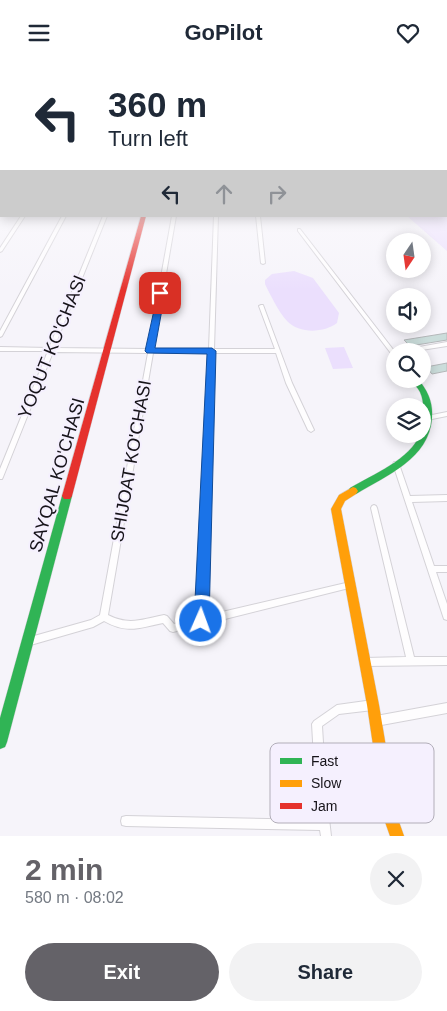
<!DOCTYPE html>
<html lang="en">
<head>
<meta charset="utf-8">
<style>
  :root { --surface:#fff; --page:#f2f2f3; --text:#1f2937; --muted:#747a83; --accent:#646268 }
  body { margin:0; font-family:Arial,sans-serif; background:var(--page); color:var(--text); height:100vh; display:flex; flex-direction:column; font-size:19px; white-space:nowrap }
  * { box-sizing:border-box; margin:0 }
  p { font-size:16px; color:var(--muted) }
  .icon { flex:none; width:28px; height:28px; fill:none; stroke:currentColor; stroke-width:2; stroke-linecap:round; stroke-linejoin:round }
  .map { position:relative; height:771px; overflow:hidden }
  .sheet { display:flex; flex-direction:column; background:var(--surface); flex:1 }
  .sheet>* { flex:none }
  .hud { position:absolute; left:0px; top:0px; width:448px; height:152px; box-shadow:0 2px 12px #0003; background:#fff; color:var(--text); overflow:hidden }
  .needle { width:32px; rotate:193deg }
  .buttons { position:absolute; left:386px; top:168px; display:grid; gap:10px }
  .buttons a { display:grid; place-items:center; width:45px; height:45px; border-radius:50%; background:var(--surface); box-shadow:0 2px 12px #0003; font-size:25px }
  .pin { position:absolute; display:grid; place-items:center; width:42px; height:42px; color:#fff; margin:-21px; border-radius:10px; box-shadow:0 2px 8px #0006 }
  .me { position:absolute; width:55px; margin:-28px; rotate:2deg; stroke-linejoin:round; filter:drop-shadow(0 0 4px #0008) }
  .turn { display:flex; align-items:center; gap:18px; height:105px; padding:0 25px; font-size:22px }
  .turn .icon { width:65px; height:65px; stroke-width:2.5 }
  .turn b { display:block; font-size:35px; line-height:42px }
  .lanes { display:flex; align-items:center; height:48px; padding:0 25px; background:#0003; justify-content:center; gap:25px; direction:ltr }
  .lanes .off { opacity:.35 }
  .round { display:grid; place-items:center; flex:none; width:52px; height:52px; border-radius:26px; background:var(--page) }
  .overview { display:flex; align-items:center; justify-content:space-between; height:85px; padding:0 25px }
  h1 { font-size:30px; font-weight:700; line-height:38px; color:var(--accent) }
  .action { display:flex; gap:10px; margin-top:auto; padding:10px 25px }
  .action a { flex:1; height:58px; border-radius:30px; background:var(--accent); color:#fff; font-size:20px; font-weight:700; line-height:58px; text-align:center }
  .action a+a { background:var(--page); color:var(--text) }
  header { display:flex; justify-content:space-between; align-items:center; height:65px; padding:0 25px; background:var(--surface); font-size:22px; font-weight:700 }
  .map>svg:first-child { display:block }
  .green { fill:#ebdffd }
  .building { fill:#cbdddb; stroke:#b5b8ba }
  .lines { fill:none; stroke-linecap:round; stroke-linejoin:round }
  .street-casing { stroke:#d4d2d7; stroke-width:2 }
  .fast-casing { stroke:#d4d2d7; stroke-width:1 }
  .slow-casing { stroke:#d4d2d7; stroke-width:1 }
  .jam-casing { stroke:#d4d2d7; stroke-width:1 }
  .street { fill:#fefdfe; fill-rule:evenodd }
  .fast { fill:#30b455; fill-rule:evenodd }
  .slow { fill:#ff9f0a; fill-rule:evenodd }
  .jam { fill:#e5322d; fill-rule:evenodd }
  .route { fill:#1a73e8; stroke:#114b97 }
  .labels { text-anchor:middle; stroke-width:4; stroke-linejoin:round; paint-order:stroke }
  .street-label { font-size:18px; fill:#161319; stroke:#f5f0fe }
  .key { fill:#f5f0fe; stroke:#b2aeb9; stroke-width:1 }
  .key-label { font-size:14px; fill:#161319 }
</style>
</head>
<body>
<header><svg class="icon" aria-label="menu" viewBox="0 0 24 24"><path d="M4 6h16M4 12h16M4 18h16"/></svg>GoPilot<svg class="icon" aria-label="heart" viewBox="0 0 24 24"><path d="M12 20l-8-8c-3-5 5-10 8-4 3-6 11-1 8 4z"/></svg></header>
<div class="map">
<svg width="447" height="771" viewBox="0 0 447 771">
  <rect width="100%" height="100%" fill="#f6f4fa"/>
  <path class="green" d="M446 120H447V186L407 151H446Z
    M294 206 313 213 339 248 337 258C324 268 299 269 287 256 278 246 271 231 265 219V215L272 209Z
    M344 282 353 303 333 304 325 283Z"/>
  <path class="building" d="M447 268V275L410 281 404 275Z
    M447 298V306L432 309 426 302Z"/>
  <g class="lines">
    <g class="street-casing">
      <path id="street" d="M0 143H1V145H0Z
        M21 151H25L2 186 0 187V183Z
        M62 151H66L2 271 0 272V266Z
        M103 151H107L54 283 148 284 172 151H176L153 284H209L214 151H218L214 284H275L259 241 261 240H263L292 318 314 365 311 367 308 365 286 318 276 288H214L205 551 350 517 353 518 354 520 353 522 173 567 170 566 163 558C139 563 127 569 104 556L93 562 27 581 24 580 23 577 24 574 27 573 91 555 100 550 148 288 53 287 3 412 2 414H0V404L48 286H0V282L49 283ZM153 288H209L197 553 174 559 167 551 164 550C143 554 129 561 108 550Z
        M256 151H260L265 198 263 199 261 198Z
        M298 164H300L395 287V292L393 291 298 166Z
        M447 277V281L415 286H405L408 284Z
        M447 347V351L427 355 424 353 427 351Z
        M394 397H398L399 399 410 431 447 430V436L412 437 434 501H447V507H436L447 539V555L444 554 443 551 393 399Z
        M374 440 376 441 377 443 414 592H447V600L365 601 362 600 361 597 362 594 365 593 406 592 371 443 372 441Z
        M373 635 376 637 378 640 376 643 373 645 339 649 322 661 326 727 331 771H321L320 765 126 761 122 760 121 756 122 752 126 751 319 755 316 727 312 659 314 656 337 640Z
        M447 638V648L376 661 373 659 371 656 373 653 376 651Z"/>
    </g>
    <g class="fast-casing">
      <path id="fast" d="M410 314H418C428 326 433 337 432 353 429 394 387 410 356 429H350L348 426 350 423C372 410 411 394 420 369H422C422 355 426 340 420 327 418 323 413 318 410 314Z
        M67 427 70 428 72 431 7 677 5 682 0 684V653L62 431 64 428Z"/>
    </g>
    <g class="slow-casing">
      <path id="slow" d="M353 422 356 423 358 426 356 429 345 436 341 444 379 640 398 754 404 771H390L384 754 367 640 331 444 339 430Z"/>
    </g>
    <g class="jam-casing">
      <path id="jam" d="M141 151H146L72 431 70 434H64L62 431Z"/>
    </g>
    <use href="#street" class="street"/>
    <use href="#fast" class="fast"/>
    <use href="#slow" class="slow"/>
    <use href="#jam" class="jam"/>
  </g>
  <linearGradient id="sky" x2="0" y2="1"><stop stop-color="#a1baec"/><stop offset="0.52" stop-color="#fbfafd"/><stop offset="1" stop-color="#fbfafd" stop-opacity="0"/></linearGradient>
  <rect width="447" height="225" fill="url(#sky)"/>
  <path class="route" d="M158 227 165 228 155 283H212L216 286 209 556 206 561 201 563 196 561 194 556 207 289 147 288 145 286Z"/>
  <g class="labels">
    <g class="street-label">
      <text transform="translate(52 282) rotate(-68)" y="6">YOQUT KO'CHASI</text>
      <text transform="translate(131 396) rotate(-80)" y="6">SHIJOAT KO'CHASI</text>
      <text transform="translate(57 410) rotate(-74)" y="6">SAYQAL KO'CHASI</text>
    </g>
  </g>
  <rect x="270" y="678" width="164" height="80" rx="8" class="key"/>
  <rect x="280" y="693" width="22" height="6" fill="#30b455"/>
  <rect x="280" y="715" width="22" height="7" fill="#ff9f0a"/>
  <rect x="280" y="738" width="22" height="6" fill="#e5322d"/>
  <g class="key-label">
    <text x="311" y="701">Fast</text>
    <text x="311" y="723">Slow</text>
    <text x="311" y="746">Jam</text>
  </g>
</svg>
<div class="buttons">
<a><svg class="needle" viewBox="-14 -14 28 28"><path d="M0-13l5 13h-10z" fill="#e53935"/><path d="M0 13l5-13h-10z" fill="#747a83"/></svg></a>
<a><svg class="icon" aria-label="sound" viewBox="0 0 24 24"><path d="M4 9h4l5-4v14l-5-4H4zM17 9q2 3 0 6"/></svg></a>
<a><svg class="icon" aria-label="search" viewBox="0 0 24 24"><circle cx="10" cy="10" r="6"/><path d="M15 15l6 6"/></svg></a>
<a><svg class="icon" aria-label="layers" viewBox="0 0 24 24"><path d="M12 4l9 5-9 5-9-5zM3 14l9 5 9-5"/></svg></a>
</div>
<div class="pin" style="left:160px;top:228px;background:#d93025"><svg class="icon" aria-label="arrive" viewBox="0 0 24 24"><path d="M6 21V4h12l-3 4 3 4H6"/></svg></div>
<svg class="me" style="left:201px;top:556px" viewBox="-20 -20 40 40"><circle r="17" fill="#1a73e8" stroke="#fff" stroke-width="3"/><path d="M0-11L8 9 0 5-8 9z" fill="#fff"/></svg>
<div class="hud">
<div class="turn"><svg class="icon" aria-label="left" viewBox="0 0 24 24"><path d="M17 20v-9H6M10 6l-5 5 5 5"/></svg><div><b>360 m</b>Turn left</div></div>
<div class="lanes"><svg class="icon" aria-label="left" viewBox="0 0 24 24"><path d="M17 20v-9H6M10 6l-5 5 5 5"/></svg><svg class="icon off" aria-label="ahead" viewBox="0 0 24 24"><path d="M12 20V5M6 11l6-6 6 6"/></svg><svg class="icon off" aria-label="right" viewBox="0 0 24 24"><path d="M7 20v-9h11M14 6l5 5-5 5"/></svg></div>
</div>
</div>
<section class="sheet">
<div class="overview"><div><h1>2 min</h1><p>580 m · 08:02</p></div><a class="round"><svg class="icon" aria-label="close" viewBox="0 0 24 24"><path d="M6 6l12 12M18 6L6 18"/></svg></a></div>
<div class="action"><a>Exit</a><a>Share</a></div>
</section>
</body>
</html>
